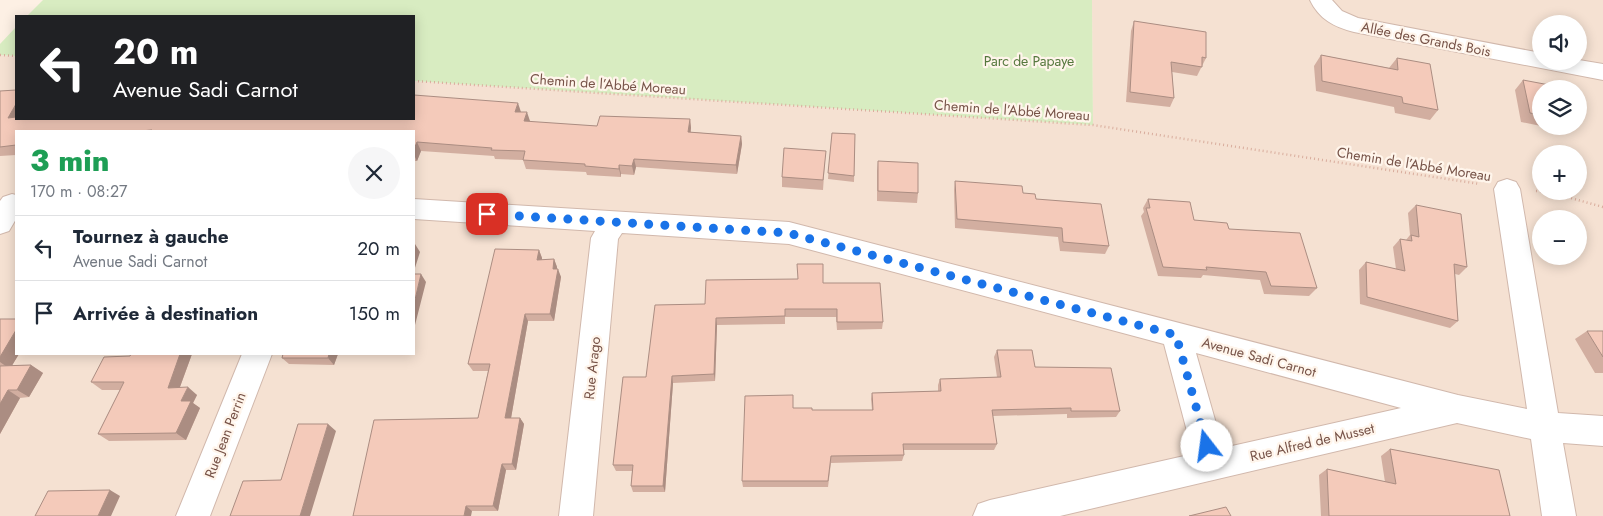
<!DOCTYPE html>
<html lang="fr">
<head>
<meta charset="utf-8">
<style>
  :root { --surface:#fff; --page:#f6f6f7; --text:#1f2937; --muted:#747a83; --line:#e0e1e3 }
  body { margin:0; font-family:Jost,sans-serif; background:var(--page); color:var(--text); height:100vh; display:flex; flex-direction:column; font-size:19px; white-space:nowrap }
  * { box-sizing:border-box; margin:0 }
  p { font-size:16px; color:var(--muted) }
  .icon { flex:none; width:28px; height:28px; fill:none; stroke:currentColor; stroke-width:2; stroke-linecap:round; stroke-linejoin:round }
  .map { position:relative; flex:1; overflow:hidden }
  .details { position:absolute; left:15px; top:130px; width:400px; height:225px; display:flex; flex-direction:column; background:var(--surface); border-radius:0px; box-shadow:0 2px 12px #0003 }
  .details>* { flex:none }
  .banner { position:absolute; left:15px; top:15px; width:400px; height:105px; border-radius:0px; box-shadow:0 2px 12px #0003; background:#202124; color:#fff; overflow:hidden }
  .tools { position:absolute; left:1532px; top:15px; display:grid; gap:10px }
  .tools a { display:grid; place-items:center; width:55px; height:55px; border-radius:50%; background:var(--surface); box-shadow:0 2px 12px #0003; font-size:25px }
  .pin { position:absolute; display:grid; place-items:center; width:42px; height:42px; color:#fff; margin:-21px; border-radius:10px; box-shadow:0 2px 8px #0006 }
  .me { position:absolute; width:55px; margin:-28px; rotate:345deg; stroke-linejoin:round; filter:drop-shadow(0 0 4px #0008) }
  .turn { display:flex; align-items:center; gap:18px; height:105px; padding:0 15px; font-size:22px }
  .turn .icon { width:65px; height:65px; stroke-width:2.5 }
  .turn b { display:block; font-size:35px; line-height:42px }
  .round { display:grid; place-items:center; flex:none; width:52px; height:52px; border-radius:26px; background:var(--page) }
  .summary { display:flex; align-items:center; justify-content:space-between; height:85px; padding:0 15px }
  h1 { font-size:30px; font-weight:800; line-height:38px; color:#1e9e55 }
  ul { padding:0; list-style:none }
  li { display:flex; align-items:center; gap:15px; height:65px; padding:0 15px; border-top:1px solid var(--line) }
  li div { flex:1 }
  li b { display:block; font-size:19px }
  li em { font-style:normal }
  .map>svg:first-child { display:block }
  .residential { fill:#f5e1d2; fill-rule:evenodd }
  .green { fill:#d8ecc1 }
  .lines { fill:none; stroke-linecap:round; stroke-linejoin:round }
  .minor-casing { stroke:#d1b8ac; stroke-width:2 }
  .path { stroke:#d9ad9d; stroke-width:2.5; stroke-dasharray:1 3; stroke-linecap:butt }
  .minor { fill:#fff; fill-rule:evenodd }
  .wall { fill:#d2aea0 }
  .shaded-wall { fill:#ab8d82 }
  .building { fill:#f4caba; stroke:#ab8d82 }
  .route { stroke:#1a73e8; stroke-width:9; stroke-dasharray:0 16.2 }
  .labels { text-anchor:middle; stroke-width:4.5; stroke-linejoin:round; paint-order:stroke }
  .street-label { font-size:14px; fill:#775348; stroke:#fff5eb }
  .park-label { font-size:14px; fill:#55773d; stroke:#fff5eb }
</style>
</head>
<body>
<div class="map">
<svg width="1603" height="516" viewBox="0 0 1603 516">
  <rect width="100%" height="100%" fill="#fdf0e4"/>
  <path class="residential" d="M1092 0H1603V516H0V55L16 56V119H414V81L1093 125ZM1541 24H1579V61H1541ZM1541 89H1579V126H1541ZM16 131H414V354H16ZM1541 154H1579V191H1541ZM1541 219H1579V256H1541Z"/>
  <path class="green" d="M43 0H1092L1093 125 414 81V16H27Z
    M16 27V56L0 55V44Z"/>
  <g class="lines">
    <g class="minor-casing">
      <path id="minor" d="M1310 0H1332L1342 11 1358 18 1541 53V61L1579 60 1603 64V80L1354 32C1334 27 1319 19 1310 0Z
        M1507 179 1516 182 1520 189 1558 413 1603 416V446L1563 443 1576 516H1542L1531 439 1457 423 1060 516H973L978 504 990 500 1193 454 1164 344 789 244 622 233 618 239 593 516H559L591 238 595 231 414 219V199L789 222 1458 395 1527 409 1494 189 1498 182ZM1196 353 1401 408 1223 448Z
        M12 194 16 195V219L9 231 0 234V201L3 197Z
        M242 354H272L210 516H176Z"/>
    </g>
    <path class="path" d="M0 55 16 56
      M414 81 1093 125 1480 184
      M1536 191 1549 192 1603 207"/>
    <use href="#minor" class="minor"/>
  </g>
  <path class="wall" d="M1134 21 1206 58 1197 76 1172 72 1174 98 1170 107 1126 102 1131 31Z
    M1321 55 1389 68 1397 58 1438 110 1430 120 1395 113 1394 107 1316 91 1314 66Z
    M1523 80 1541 89V126L1521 122 1515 90Z
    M0 91 16 119H414L521 112 530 122 597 126 690 119 691 128V132L741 136 742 144 737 174 636 167 634 175 621 174V177L587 175 586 172 526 169 523 160 495 159 494 156 421 151 417 161H414V131H16V155L0 156Z
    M832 133 855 134 854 182 828 179Z
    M825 161 823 190 782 187V177Z
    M878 161 918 193 917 203 877 201V171Z
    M955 181 1023 193 1036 199 1109 246 1105 254 1060 251 1058 237 955 228 954 190Z
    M1148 199 1194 220 1229 229 1317 288 1309 296 1264 294 1260 280 1203 275 1201 278 1158 276 1141 216 1144 212 1143 208Z
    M1416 205 1467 267 1459 275 1455 274 1458 321 1450 328 1360 304 1359 270 1366 262 1396 269 1393 247 1400 239 1406 240 1410 235 1408 213Z
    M539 250 542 258V260L554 259 557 267V269L561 277 558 295 554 321H528L511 418H520L524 424 516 470H506L498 511H472L353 516 478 418 488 371H473L468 364Z
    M823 283 883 322 882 329 837 330 836 317H785V324L717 325 715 381 673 383 665 492H633L631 486 632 471H616L613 465 646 377 705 304Z
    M0 319 16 354H19L12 365H31L43 373 29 397 20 398 0 434Z
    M1587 331H1603V373H1595L1575 339Z
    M997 350 1035 367 1120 411 1116 417 1067 418V414L993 416 997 444 994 450H903L904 455 902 461 831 463 828 487H743L742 481 793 408 812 410H872L871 399 872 393 938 391V385L940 379 997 377 994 357Z
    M131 354H192L180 387 197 395 193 403 200 408 186 440 109 441 98 434 120 390H102L91 382 130 356Z
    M283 354H338L334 365 289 364 282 358Z
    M1390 449 1510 516H1321L1319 475 1327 469 1385 482 1381 456Z"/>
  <path class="shaded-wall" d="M518 103 521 112H515Z
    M16 104V119L8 118Z
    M527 112 530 121H524Z
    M690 119 691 128 689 141 688 132Z
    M741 136 742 144 737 174 736 165Z
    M417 142 421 151 417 161 414 155V149Z
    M634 159 636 167 634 175 632 166Z
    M619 165 621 174V177L619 169Z
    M415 244 420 252 414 271V249Z
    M539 250 542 258 541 268 537 260Z
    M554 259 557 267 556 277 553 269Z
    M558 269 561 277 554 321 550 314Z
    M421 274 426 282 415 325 414 323V304Z
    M525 314 528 321 510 424 505 418Z
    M716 318 717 325 715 381 714 374Z
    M16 330V354H19L10 369 0 362V357Z
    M180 354H192L177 395 168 388Z
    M329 354H338L334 365 328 358Z
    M31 365 43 373 29 397 17 390Z
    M672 376 673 383 665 492 663 486Z
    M188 387 197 395 193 403 200 408 186 440 176 433 181 401Z
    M8 390 20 398 0 434V404Z
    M520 418 524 424 516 470 512 464Z
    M328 424 336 431 310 516H300Z
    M502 464 506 470 498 511 493 506Z
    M110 490 120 496 111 516H98Z
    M466 506 472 511 471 516H464Z"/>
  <path class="building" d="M1134 21 1206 32V58L1202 57V67L1171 62 1174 98 1130 92Z
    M1321 55 1398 70 1397 58 1430 64 1438 110 1403 103 1402 97 1322 81Z
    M1523 80 1560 87 1561 89H1541V115L1530 113Z
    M16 90V104L8 118 16 117V119H414V95L518 103 515 112H527L524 121 597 126 600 116 690 119 688 132 741 136 736 165 634 159 632 166 619 165V169L585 166V164L523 160 525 151 491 150 492 148 417 142 414 149V131H151L152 130 140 131H16V145L0 147V91Z
    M832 133 855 134 854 176 828 173Z
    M784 148 826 151 823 180 782 177Z
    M878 161 918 163V193L878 191Z
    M955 181 1022 186 1023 193 1035 194 1036 199 1101 204 1109 246 1063 242 1062 228 957 219Z
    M1148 199 1190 202 1194 220 1227 223 1229 229 1300 233 1317 288 1271 286 1266 272 1206 267 1207 270 1163 267 1146 208H1150Z
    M1416 205 1461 214 1467 267 1454 264 1458 321 1367 297 1366 262 1405 271 1400 239 1412 241 1411 235 1419 237Z
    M495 249 539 250 537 260 554 259 553 269H558L550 314H525L505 418H520L512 464H502L493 506H466L464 516H353L374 420 478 418 490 364H468Z
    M797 264H823V283H880L883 322H837V309H785V316L716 318 714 374 672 376 663 486H631L633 465H613L623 377H646L655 305 705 304 706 280 798 279Z
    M414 274H421L414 304Z
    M0 319H16V330L0 357Z
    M1587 331H1603V357Z
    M997 350H1032L1035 367 1111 368 1120 411H1071V408L992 410 997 444H903L904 455 831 456 828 481H742L745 396 793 395V408H812V410H873L872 393 941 391 940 379 1001 377Z
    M131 354H180L168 388 188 387 181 401H191L176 433 98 434 124 382H91L104 357 130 356Z
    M283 354H329L328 358H282Z
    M31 365 17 390H8L0 404V366Z
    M298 424H328L300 516H230L243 481 281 480Z
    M1390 449 1499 470 1510 516H1329L1327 469 1396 484Z
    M110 490 98 516H35L48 491Z
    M1226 507 1231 516H1189Z"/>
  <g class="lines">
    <path class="route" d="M487 214 788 233 1176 335 1207 446"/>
  </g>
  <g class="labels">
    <g class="street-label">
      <text transform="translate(1426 39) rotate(11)" y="5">Allée des Grands Bois</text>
      <text transform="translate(608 84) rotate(4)" y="5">Chemin de l’Abbé Moreau</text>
      <text transform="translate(1012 110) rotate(4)" y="5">Chemin de l’Abbé Moreau</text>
      <text transform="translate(1414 164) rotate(9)" y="5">Chemin de l’Abbé Moreau</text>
      <text transform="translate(1259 357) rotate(15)" y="5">Avenue Sadi Carnot</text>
      <text transform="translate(592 368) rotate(-84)" y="5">Rue Arago</text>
      <text transform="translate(225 435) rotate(-69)" y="5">Rue Jean Perrin</text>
      <text transform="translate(1312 442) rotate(-13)" y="5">Rue Alfred de Musset</text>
    </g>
    <g class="park-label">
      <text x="1029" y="66">Parc de Papaye</text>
    </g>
  </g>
</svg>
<div class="tools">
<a><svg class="icon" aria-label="sound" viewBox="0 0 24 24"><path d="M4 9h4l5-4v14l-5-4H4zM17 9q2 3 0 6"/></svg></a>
<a><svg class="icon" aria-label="layers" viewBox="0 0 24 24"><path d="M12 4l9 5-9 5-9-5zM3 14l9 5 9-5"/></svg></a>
<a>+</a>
<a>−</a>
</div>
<div class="pin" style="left:487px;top:214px;background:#d93025"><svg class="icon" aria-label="arrive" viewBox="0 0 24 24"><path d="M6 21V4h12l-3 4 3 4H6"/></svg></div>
<svg class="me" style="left:1207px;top:446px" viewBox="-20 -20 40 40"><circle r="19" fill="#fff"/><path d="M0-13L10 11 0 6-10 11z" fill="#1a73e8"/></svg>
<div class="banner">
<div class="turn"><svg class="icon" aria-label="left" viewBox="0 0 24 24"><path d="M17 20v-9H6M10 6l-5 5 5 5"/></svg><div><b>20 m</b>Avenue Sadi Carnot</div></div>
</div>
<section class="details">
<div class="summary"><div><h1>3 min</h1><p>170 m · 08:27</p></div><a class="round"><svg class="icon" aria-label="close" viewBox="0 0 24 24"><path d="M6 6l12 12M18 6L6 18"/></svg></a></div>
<ul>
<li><svg class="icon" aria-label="left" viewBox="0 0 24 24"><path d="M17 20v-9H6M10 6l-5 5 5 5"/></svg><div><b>Tournez à gauche</b><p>Avenue Sadi Carnot</p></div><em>20 m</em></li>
<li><svg class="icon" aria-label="arrive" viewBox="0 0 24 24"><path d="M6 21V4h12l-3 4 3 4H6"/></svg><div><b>Arrivée à destination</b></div><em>150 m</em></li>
</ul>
</section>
</div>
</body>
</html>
